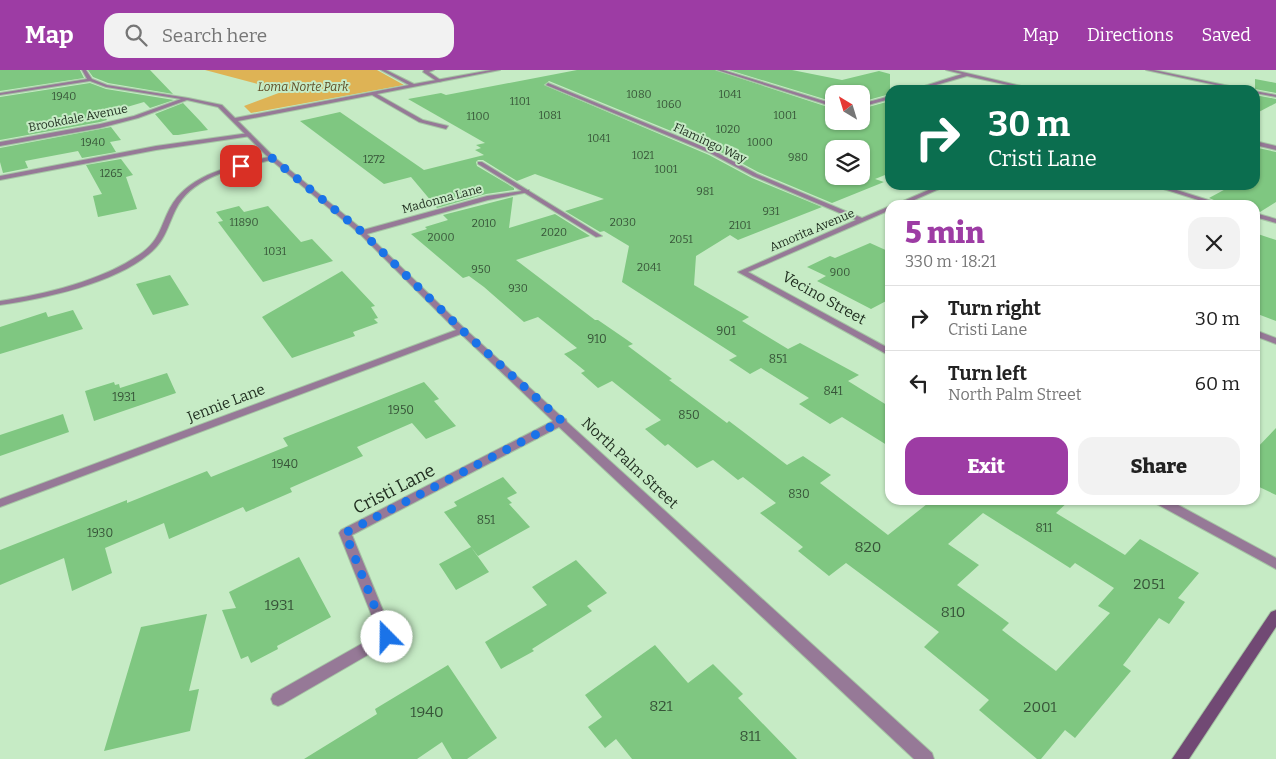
<!DOCTYPE html>
<html lang="en">
<head>
<meta charset="utf-8">
<style>
  :root { --surface:#fff; --page:#f2f2f2; --text:#222; --muted:#767676; --line:#e0e0e0; --accent:#9d3ca4 }
  body { margin:0; font-family:Bitter,serif; background:var(--page); color:var(--text); height:100vh; display:flex; flex-direction:column; font-size:19px; white-space:nowrap }
  * { box-sizing:border-box; margin:0 }
  p { font-size:16px; color:var(--muted) }
  .icon { flex:none; width:28px; height:28px; fill:none; stroke:currentColor; stroke-width:2; stroke-linecap:round; stroke-linejoin:round }
  .map { position:relative; flex:1; overflow:hidden }
  .details { position:absolute; left:885px; top:130px; width:375px; height:305px; display:flex; flex-direction:column; background:var(--surface); border-radius:15px; box-shadow:0 1px 4px #0004 }
  .details>* { flex:none }
  .hud { position:absolute; left:885px; top:15px; width:375px; height:105px; border-radius:15px; box-shadow:0 1px 4px #0004; background:#0b6e4f; color:#fff; overflow:hidden }
  .needle { width:32px; rotate:322deg }
  .controls { position:absolute; left:825px; top:15px; display:grid; gap:10px }
  .controls a { display:grid; place-items:center; width:45px; height:45px; border-radius:10px; background:var(--surface); box-shadow:0 1px 4px #0004; font-size:25px }
  .pin { position:absolute; display:grid; place-items:center; width:42px; height:42px; color:#fff; margin:-21px; border-radius:10px; box-shadow:0 2px 8px #0006 }
  .me { position:absolute; width:55px; margin:-28px; rotate:338deg; stroke-linejoin:round; filter:drop-shadow(0 0 4px #0008) }
  .turn { display:flex; align-items:center; gap:18px; height:105px; padding:0 20px; font-size:22px }
  .turn .icon { width:65px; height:65px; stroke-width:2.5 }
  .turn b { display:block; font-size:35px; line-height:42px }
  .round { display:grid; place-items:center; flex:none; width:52px; height:52px; border-radius:15px; background:var(--page) }
  .head { display:flex; align-items:center; justify-content:space-between; height:85px; padding:0 20px }
  h1 { font-size:30px; font-weight:800; line-height:38px; color:var(--accent) }
  .cta { display:flex; gap:10px; margin-top:auto; padding:10px 20px }
  .cta a { flex:1; height:58px; border-radius:15px; background:var(--accent); color:#fff; font-size:20px; font-weight:800; line-height:58px; text-align:center }
  .cta a+a { background:var(--page); color:var(--text) }
  ul { padding:0; list-style:none }
  li { display:flex; align-items:center; gap:15px; height:65px; padding:0 20px; border-top:1px solid var(--line) }
  li div { flex:1 }
  li b { display:block; font-size:19px }
  li em { font-style:normal }
  header { display:flex; align-items:center; gap:30px; box-sizing:border-box; height:70px; padding:0 25px; background:var(--accent); color:#fff }
  header strong { font-size:24px }
  nav { display:flex; gap:28px; margin-inline-start:auto; font-size:18px }
  .search { width:350px; height:45px; background:var(--page); display:flex; align-items:center; gap:12px; box-sizing:border-box; padding:0 18px; border-radius:15px; color:var(--muted); font-size:19px }
  .map>svg:first-child { display:block }
  .green { fill:#deb355 }
  .building { fill:#7fc781; fill-rule:evenodd }
  .lines { fill:none; stroke-linecap:round; stroke-linejoin:round }
  .lane-casing { stroke:#a5c5a4; stroke-width:2 }
  .street-casing { stroke:#a5c5a4; stroke-width:2 }
  .secondary-casing { stroke:#a5c5a4; stroke-width:2 }
  .lane { fill:#967997; fill-rule:evenodd }
  .street { fill:#967997; fill-rule:evenodd }
  .secondary { fill:#714974; fill-rule:evenodd }
  .route { stroke:#1a73e8; stroke-width:9; stroke-dasharray:0 16.2 }
  .labels { text-anchor:middle; stroke-width:4; stroke-linejoin:round; paint-order:stroke }
  .far-number-label { font-size:11px; fill:#375438 }
  .far-park-label { font-size:12px; font-style:italic; fill:#5e4c25; stroke:#c6ebc5 }
  .far-street-label { font-size:12px; fill:#1f2d1f; stroke:#c6ebc5 }
  .number-label { font-size:12px; fill:#375438 }
  .street-label { font-size:15px; fill:#1f2d1f; stroke:#c6ebc5 }
  .near-number-label { font-size:15px; fill:#375438 }
  .near-street-label { font-size:18px; fill:#1f2d1f; stroke:#c6ebc5 }
</style>
</head>
<body>
<header>
<strong>Map</strong>
<div class="search"><svg class="icon" aria-label="search" viewBox="0 0 24 24"><circle cx="10" cy="10" r="6"/><path d="M15 15l6 6"/></svg>Search here</div>
<nav><a>Map</a><a>Directions</a><a>Saved</a></nav>
</header>
<div class="map">
<svg width="1276" height="689" viewBox="0 0 1276 689">
  <rect width="100%" height="100%" fill="#c6ebc5"/>
  <path class="green" d="M205 0H377L404 15 251 43 244 36 284 21Z"/>
  <path class="building" d="M0 0H80L84 8 0 21Z
    M88 0H150L173 24 108 13 93 7Z
    M577 0H715L834 39V51H861V39L890 31V103L875 109 884 112 832 133 758 102 715 79 549 11 544 15 709 85 752 108 822 137 738 170 730 165 696 186 694 215 749 247 742 251 788 279 800 273 859 305 848 311 890 337V377L842 347 830 354 799 334 809 328 761 298 750 304 729 290 737 286 622 212 629 176 604 161 600 162 565 141 604 129 535 104 517 111 483 90H478L476 92 477 96 514 118V120L486 124 437 138 411 107 384 114 300 51 340 42 424 100 484 85 475 80 481 78 476 75 485 73 408 29 441 23 446 25ZM834 79H861V106H834Z
    M729 0H792L842 10 879 1 890 4V24L861 32V24H834V32Z
    M1255 9 1276 13V23L1255 19Z
    M90 13 106 19 174 30 150 38 144 32 103 44 107 50 100 52 0 70V27Z
    M1255 25 1276 29V33L1255 44Z
    M183 33 201 52 208 60 178 65H173L155 44Z
    M111 57 121 70 110 72 116 82 82 88 78 81 25 91 28 98 3 103 0 92V78Z
    M1258 78 1276 82V132L1260 142 1255 141V135H1226L1209 128 1233 115H1255V79Z
    M121 89 133 105 126 107 137 139 98 147 93 126 102 124 86 95Z
    M513 127 509 158 555 144 590 166 516 190 595 250H598L633 274 628 276 672 309 669 310 727 353 729 351 787 395 803 386 831 405 820 413 888 465 932 430H1070L1056 443 1125 485 1140 469 1199 503 1178 528 1185 532 1169 554 1159 548 1123 595 1131 601 1075 668 1065 660 1041 689H1037L979 640 989 630 924 577 939 562 846 493 829 506 798 481 803 477 760 443 776 433 743 407 738 410 713 390 697 398 668 374 665 376 645 359 661 350 612 311 598 318 581 303 585 301 564 284 577 278 538 247 524 252 484 217 469 206 463 208 411 164 427 159 425 157 448 150 443 145ZM983 443 1070 498 1075 493 1114 518 1098 536 1110 543 1056 601 1002 560 1009 553 957 515 979 495 948 474Z
    M239 136 244 142 268 136 301 172 312 169 333 191 263 212 218 152 223 151 216 142Z
    M1255 163 1276 170V251L1255 243Z
    M870 173 890 182V229L871 239 817 211 826 206 807 197 830 186 835 188Z
    M342 201 375 236 371 237 378 248 374 249 378 253 353 262 355 266 292 288 262 247Z
    M170 205 189 235 153 245 136 214Z
    M73 240 83 259 0 284V257L46 242 48 247Z
    M167 303 176 323 94 351 85 321 114 312 115 315 119 314 120 318Z
    M424 312 439 329 434 331 456 356 426 369 412 353 357 377 363 386 290 418 292 422 246 442 243 437 169 469 164 453 105 478 112 503 72 521 64 488 0 515V480L127 430V433L207 401 211 407 288 376 283 368Z
    M63 344 69 362 0 386V365Z
    M1276 358V425L1255 415V380Z
    M503 407 517 423 507 428 512 433 509 434 530 457 478 486 444 442 457 436 454 432Z
    M471 477 489 502 456 520 439 494Z
    M299 487 331 547 277 576 278 579 251 593 248 586 241 589 222 540 236 538 229 522Z
    M576 490 607 523 587 536 592 541 532 579 534 581 501 599 485 572 547 535 532 517Z
    M207 544 189 621 199 619 190 661 104 681 141 557Z
    M655 575 688 613 713 594 743 624 738 628 797 689H632L616 669 605 678 588 657 602 647 585 625Z
    M448 595 497 668 467 689H452L442 672 417 689H304L377 644 375 639Z"/>
  <g class="lines">
    <g class="lane-casing">
      <path id="lane" d="M424 0H434L429 2 442 11 438 12 423 2Z
        M249 63 251 64V66L156 80 0 110V106L156 76Z
        M478 92H482L602 166 596 167 478 94Z"/>
    </g>
    <g class="street-casing">
      <path id="street" d="M82 0H86L92 9 107 15 188 28 222 35 235 48 409 15 381 0H386L414 14 491 0H500L377 24 423 50 448 56 446 59 419 52 372 25 238 51 274 87 363 160 487 126 529 120V122L488 130 367 164 465 259 563 348 566 349 567 352 932 683 934 689H914L559 357 352 465 394 567 392 571 283 634 278 636 273 634 271 629 273 624 379 564 339 463 341 460 553 351 461 264 0 437V429L456 260 360 164 271 90C238 98 193 105 176 139 167 157 166 170 149 184 115 213 44 229 0 235V231C46 224 105 210 143 182 160 169 161 155 170 138 189 103 233 96 268 87L218 37 187 30 138 48 100 58 0 76V72L100 54 134 46 181 29 106 17 90 11 0 25V23L87 9Z
        M717 0H723L834 34V37Z
        M946 0H954L1038 20H1030L967 6 919 20H912L962 4Z
        M1146 0H1154L1248 20H1239Z
        M548 13 714 81 757 104 862 148 890 136V140L748 202 890 279V286L738 202 856 150 753 106 710 83 546 15Z
        M1255 21 1276 25V27L1255 23Z
        M890 26V29L861 37V34Z
        M1255 71 1276 76V80L1255 75Z
        M940 115H948L903 135H894Z
        M1151 115H1161L1224 135H1214Z
        M1255 143 1276 149V153L1255 147Z
        M1255 260 1276 268V274L1255 266Z
        M1153 430H1169L1276 488V499L1155 433Z"/>
    </g>
    <g class="secondary-casing">
      <path id="secondary" d="M1276 540V557L1189 689H1172L1271 542Z"/>
    </g>
    <use href="#lane" class="lane"/>
    <use href="#street" class="street"/>
    <use href="#secondary" class="secondary"/>
  </g>
  <g class="lines">
    <path class="route" d="M241 96 272 88 362 162 462 260 562 351 345 463 387 567"/>
  </g>
  <g class="labels">
    <g class="far-number-label">
      <text x="639" y="28">1080</text>
      <text x="730" y="28">1041</text>
      <text x="64" y="30">1940</text>
      <text x="520" y="35">1101</text>
      <text x="669" y="38">1060</text>
      <text x="550" y="49">1081</text>
      <text x="785" y="49">1001</text>
      <text x="478" y="50">1100</text>
      <text x="728" y="63">1020</text>
      <text x="599" y="72">1041</text>
      <text x="93" y="76">1940</text>
      <text x="760" y="76">1000</text>
      <text x="643" y="89">1021</text>
      <text x="798" y="91">980</text>
      <text x="374" y="93">1272</text>
      <text x="666" y="103">1001</text>
      <text x="111" y="107">1265</text>
      <text x="705" y="125">981</text>
      <text x="771" y="145">931</text>
      <text x="244" y="156">11890</text>
      <text x="623" y="156">2030</text>
      <text x="484" y="157">2010</text>
      <text x="740" y="159">2101</text>
      <text x="554" y="166">2020</text>
      <text x="441" y="171">2000</text>
      <text x="681" y="173">2051</text>
      <text x="275" y="185">1031</text>
      <text x="649" y="201">2041</text>
      <text x="481" y="203">950</text>
      <text x="840" y="206">900</text>
      <text x="518" y="222">930</text>
    </g>
    <g class="far-park-label">
      <text x="303" y="21">Loma Norte Park</text>
    </g>
    <g class="far-street-label">
      <text transform="translate(78 48) rotate(-11)" y="4">Brookdale Avenue</text>
      <text transform="translate(710 73) rotate(25)" y="4">Flamingo Way</text>
      <text transform="translate(442 129) rotate(-15)" y="4">Madonna Lane</text>
      <text transform="translate(812 160) rotate(-23)" y="4">Amorita Avenue</text>
    </g>
    <g class="number-label">
      <text x="726" y="265">901</text>
      <text x="597" y="273">910</text>
      <text x="778" y="293">851</text>
      <text x="833" y="325">841</text>
      <text x="124" y="331">1931</text>
      <text x="401" y="344">1950</text>
      <text x="689" y="349">850</text>
      <text x="285" y="398">1940</text>
      <text x="799" y="428">830</text>
      <text x="486" y="454">851</text>
      <text x="1044" y="462">811</text>
      <text x="100" y="467">1930</text>
    </g>
    <g class="street-label">
      <text transform="translate(824 228) rotate(29)" y="5">Vecino Street</text>
      <text transform="translate(226 333) rotate(-21)" y="5">Jennie Lane</text>
      <text transform="translate(630 393) rotate(43)" y="5">North Palm Street</text>
    </g>
    <g class="near-number-label">
      <text x="868" y="482">820</text>
      <text x="1149" y="519">2051</text>
      <text x="279" y="540">1931</text>
      <text x="953" y="547">810</text>
      <text x="661" y="641">821</text>
      <text x="1040" y="642">2001</text>
      <text x="427" y="647">1940</text>
      <text x="750" y="671">811</text>
    </g>
    <g class="near-street-label">
      <text transform="translate(394 419) rotate(-27)" y="6">Cristi Lane</text>
    </g>
  </g>
</svg>
<div class="controls">
<a><svg class="needle" viewBox="-14 -14 28 28"><path d="M0-13l5 13h-10z" fill="#e53935"/><path d="M0 13l5-13h-10z" fill="#767676"/></svg></a>
<a><svg class="icon" aria-label="layers" viewBox="0 0 24 24"><path d="M12 4l9 5-9 5-9-5zM3 14l9 5 9-5"/></svg></a>
</div>
<div class="pin" style="left:241px;top:96px;background:#d93025"><svg class="icon" aria-label="arrive" viewBox="0 0 24 24"><path d="M6 21V4h12l-3 4 3 4H6"/></svg></div>
<svg class="me" style="left:387px;top:567px" viewBox="-20 -20 40 40"><circle r="19" fill="#fff"/><path d="M0-13L10 11 0 6-10 11z" fill="#1a73e8"/></svg>
<div class="hud">
<div class="turn"><svg class="icon" aria-label="right" viewBox="0 0 24 24"><path d="M7 20v-9h11M14 6l5 5-5 5"/></svg><div><b>30 m</b>Cristi Lane</div></div>
</div>
<section class="details">
<div class="head"><div><h1>5 min</h1><p>330 m · 18:21</p></div><a class="round"><svg class="icon" aria-label="close" viewBox="0 0 24 24"><path d="M6 6l12 12M18 6L6 18"/></svg></a></div>
<ul>
<li><svg class="icon" aria-label="right" viewBox="0 0 24 24"><path d="M7 20v-9h11M14 6l5 5-5 5"/></svg><div><b>Turn right</b><p>Cristi Lane</p></div><em>30 m</em></li>
<li><svg class="icon" aria-label="left" viewBox="0 0 24 24"><path d="M17 20v-9H6M10 6l-5 5 5 5"/></svg><div><b>Turn left</b><p>North Palm Street</p></div><em>60 m</em></li>
</ul>
<div class="cta"><a>Exit</a><a>Share</a></div>
</section>
</div>
</body>
</html>
